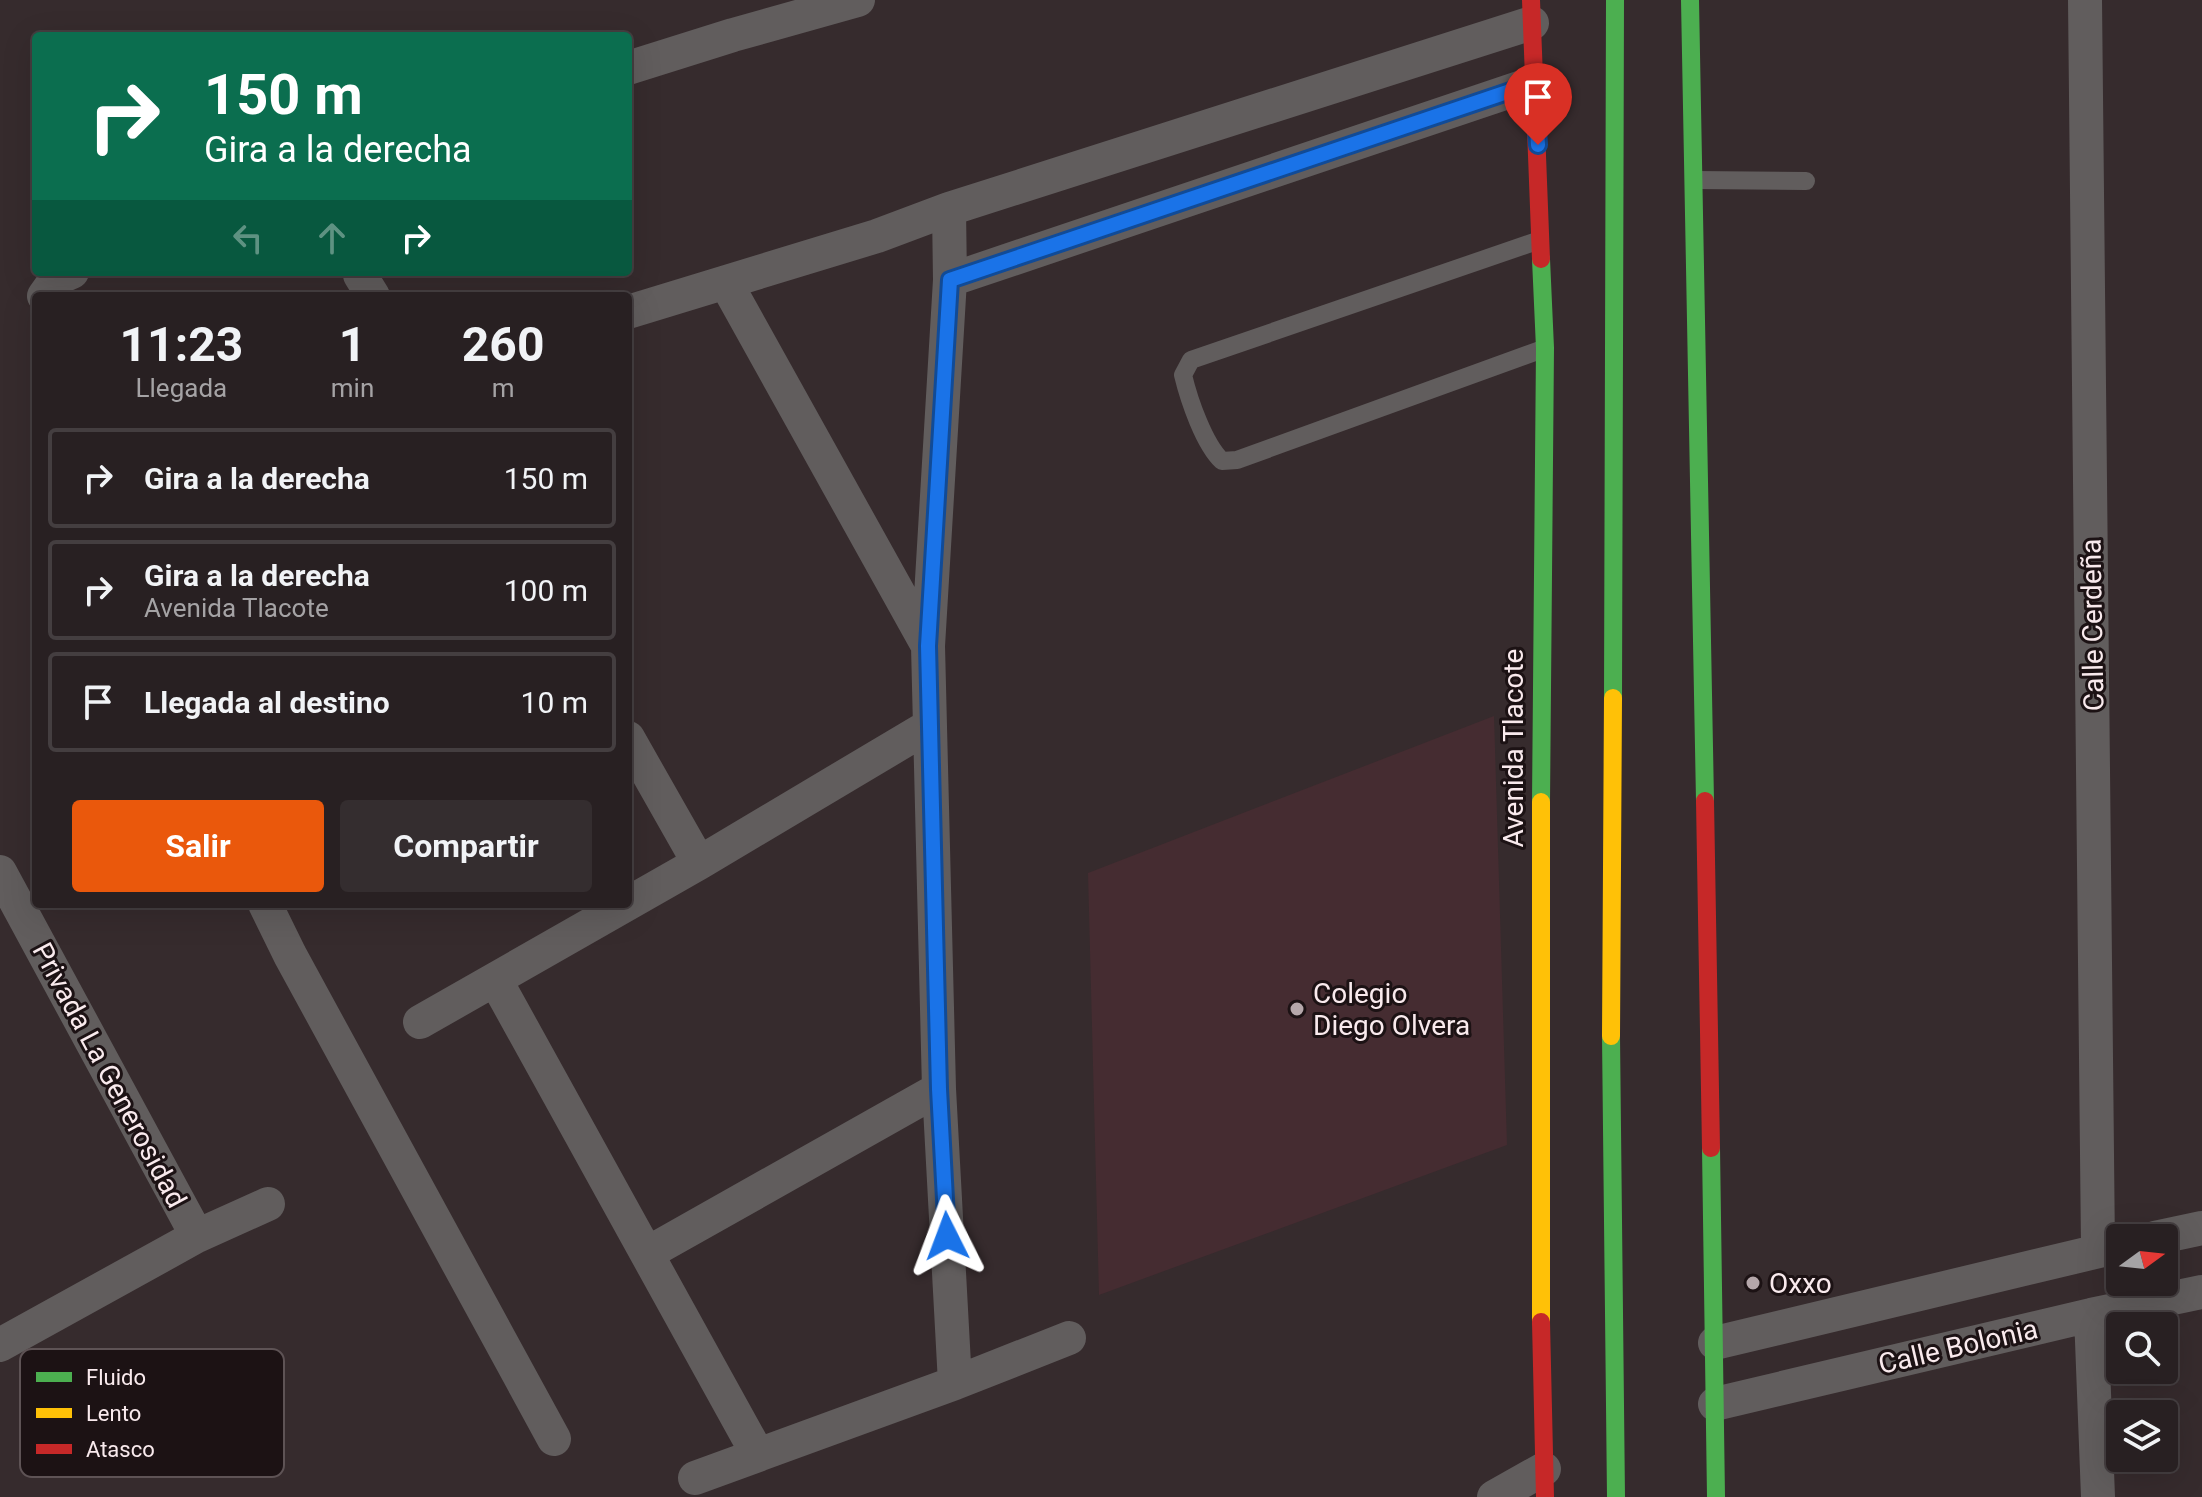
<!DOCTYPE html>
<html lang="es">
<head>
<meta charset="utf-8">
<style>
  :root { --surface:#282022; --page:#342d2f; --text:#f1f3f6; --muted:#a5a3a5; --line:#443e40; --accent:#ea580c }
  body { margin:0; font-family:Roboto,sans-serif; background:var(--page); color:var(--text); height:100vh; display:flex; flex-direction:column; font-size:30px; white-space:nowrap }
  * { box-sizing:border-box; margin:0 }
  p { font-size:26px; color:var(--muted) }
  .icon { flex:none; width:44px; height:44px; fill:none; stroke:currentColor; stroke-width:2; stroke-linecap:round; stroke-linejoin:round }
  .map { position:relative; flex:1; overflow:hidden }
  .sheet { position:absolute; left:32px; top:292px; width:600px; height:616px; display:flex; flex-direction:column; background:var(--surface); border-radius:8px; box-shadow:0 8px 32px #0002,0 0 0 2px var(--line) }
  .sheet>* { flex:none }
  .banner { position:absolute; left:32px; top:32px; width:600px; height:244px; border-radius:8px; box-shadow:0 8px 32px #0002,0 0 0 2px var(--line); background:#0b6e4f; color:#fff; overflow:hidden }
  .needle { width:52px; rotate:75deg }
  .buttons { position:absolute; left:2106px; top:1224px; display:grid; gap:16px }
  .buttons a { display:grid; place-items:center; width:72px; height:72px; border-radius:8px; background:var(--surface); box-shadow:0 8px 32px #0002,0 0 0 2px var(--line); font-size:40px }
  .pin { position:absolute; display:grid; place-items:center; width:68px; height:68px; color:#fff; margin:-82px -34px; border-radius:50% 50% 50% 0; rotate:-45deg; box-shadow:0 0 8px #0007 }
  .pin .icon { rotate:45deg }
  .me { position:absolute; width:88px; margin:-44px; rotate:357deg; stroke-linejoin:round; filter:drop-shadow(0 0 6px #0008) }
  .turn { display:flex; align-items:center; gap:28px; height:168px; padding:0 40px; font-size:36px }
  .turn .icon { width:104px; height:104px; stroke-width:2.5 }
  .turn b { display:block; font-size:56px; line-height:68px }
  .lanes { display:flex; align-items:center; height:76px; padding:0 40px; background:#0003; justify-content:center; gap:40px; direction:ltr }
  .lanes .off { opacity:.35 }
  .eta { display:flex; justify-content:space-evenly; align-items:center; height:136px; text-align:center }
  .eta b { font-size:48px; font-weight:700; line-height:56px }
  .action { display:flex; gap:16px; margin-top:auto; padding:16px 40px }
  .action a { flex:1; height:92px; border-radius:8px; background:var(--accent); color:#fff; font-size:32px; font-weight:700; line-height:92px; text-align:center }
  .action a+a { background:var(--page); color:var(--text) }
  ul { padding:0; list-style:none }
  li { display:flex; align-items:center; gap:24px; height:100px; margin:0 16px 12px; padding:0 24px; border:4px solid var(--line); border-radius:8px }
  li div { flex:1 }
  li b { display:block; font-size:30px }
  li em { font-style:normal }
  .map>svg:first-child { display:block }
  .built { fill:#452c31 }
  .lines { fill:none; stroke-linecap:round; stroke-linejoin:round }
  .lane { stroke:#615d5d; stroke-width:18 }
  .street { stroke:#615d5d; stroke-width:34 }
  .fast { stroke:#4caf50; stroke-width:18 }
  .slow { stroke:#ffc107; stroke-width:18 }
  .jam { stroke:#c62828; stroke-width:18 }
  .route-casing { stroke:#114b97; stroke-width:20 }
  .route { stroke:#1a73e8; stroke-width:14 }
  .poi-dot { fill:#b5a7aa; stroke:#1c1214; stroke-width:3 }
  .labels { text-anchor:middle; stroke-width:6; stroke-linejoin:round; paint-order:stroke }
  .street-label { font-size:28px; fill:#f9eaed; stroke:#1c1214 }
  .poi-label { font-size:28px; fill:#f9eaed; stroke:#1c1214; text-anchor:start }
  .key { fill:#1c1214; stroke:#5e5355; stroke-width:2 }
  .key-label { font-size:22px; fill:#f9eaed }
</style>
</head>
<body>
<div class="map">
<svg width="2202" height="1497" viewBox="0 0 2202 1497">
  <rect width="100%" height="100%" fill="#362b2d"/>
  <path class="built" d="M1494 716 1507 1145 1099 1295 1088 873Z"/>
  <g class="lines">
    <path class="lane" d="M1694 180 1806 181
      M1540 240 1191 360 1183 375C1189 400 1204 444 1222 461L1237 460 1543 349"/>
    <path class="street" d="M2085 0 2098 1250
      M628 68 733 35 858 0
      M949 209 950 280 928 646 939 1089 955 1383
      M360 275 373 296
      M950 280 1534 83
      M726 283 928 646
      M44 296 56 279 72 272
      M628 312 877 236 949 209 1532 23
      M628 738 699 863
      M0 872 197 1236
      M265 904 290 955 554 1439
      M496 981 758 1455
      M420 1022 699 863 929 726
      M2155 1238 2202 1228
      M648 1253 939 1089
      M2091 1315 2098 1497
      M1715 1343 2120 1246
      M0 1345 197 1236 268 1204
      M1715 1404 2091 1315 2202 1292
      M695 1478 955 1383 1069 1338
      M1494 1497 1544 1469"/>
    <path class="fast" d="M1690 0 1705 801
      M1613 698 1615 0
      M1541 802 1545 348 1541 259
      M1611 1036 1616 1497
      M1711 1148 1716 1497"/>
    <path class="slow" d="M1541 802V1322
      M1611 1036 1613 698"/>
    <path class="jam" d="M1531 0 1541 259
      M1705 801 1711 1148
      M1541 1322 1545 1497"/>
  </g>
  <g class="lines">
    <g class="route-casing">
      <path id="route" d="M947 1236 939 1089 928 646 950 280 1534 83 1538 145"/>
    </g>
    <use href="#route" class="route"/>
  </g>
  <g class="poi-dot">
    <circle cx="1297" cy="1009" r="8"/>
    <circle cx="1753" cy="1283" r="8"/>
  </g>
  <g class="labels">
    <g class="street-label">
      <text transform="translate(2092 625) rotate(-91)" y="10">Calle Cerdeña</text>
      <text transform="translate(1513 748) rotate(-90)" y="10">Avenida Tlacote</text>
      <text transform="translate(110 1075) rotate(62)" y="10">Privada La Generosidad</text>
      <text transform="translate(1958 1346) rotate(-13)" y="10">Calle Bolonia</text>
    </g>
    <g class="poi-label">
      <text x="1313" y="1003">Colegio<tspan x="1313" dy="32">Diego Olvera</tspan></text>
      <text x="1769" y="1293">Oxxo</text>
    </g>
  </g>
  <rect x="20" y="1349" width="264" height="128" rx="12" class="key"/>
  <rect x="36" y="1372" width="36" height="10" fill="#4caf50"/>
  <rect x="36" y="1408" width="36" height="10" fill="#ffc107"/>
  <rect x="36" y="1444" width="36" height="10" fill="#c62828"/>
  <g class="key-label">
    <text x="86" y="1385">Fluido</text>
    <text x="86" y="1421">Lento</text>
    <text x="86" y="1457">Atasco</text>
  </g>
</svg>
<div class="buttons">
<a><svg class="needle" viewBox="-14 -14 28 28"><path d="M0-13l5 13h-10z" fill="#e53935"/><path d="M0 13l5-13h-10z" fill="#a5a3a5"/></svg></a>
<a><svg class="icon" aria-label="search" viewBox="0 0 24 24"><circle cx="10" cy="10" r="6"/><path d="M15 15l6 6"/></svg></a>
<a><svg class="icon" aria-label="layers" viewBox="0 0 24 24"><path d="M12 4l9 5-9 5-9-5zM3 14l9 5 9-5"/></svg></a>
</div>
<div class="pin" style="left:1538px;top:145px;background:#d93025"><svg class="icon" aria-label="arrive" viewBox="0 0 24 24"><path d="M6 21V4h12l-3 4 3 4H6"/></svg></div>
<svg class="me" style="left:947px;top:1236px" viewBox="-20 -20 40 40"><path d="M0-17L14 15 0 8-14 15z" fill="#1a73e8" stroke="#fff" stroke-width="4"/></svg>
<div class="banner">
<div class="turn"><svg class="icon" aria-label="right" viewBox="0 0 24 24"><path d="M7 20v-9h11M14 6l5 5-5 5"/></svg><div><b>150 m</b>Gira a la derecha</div></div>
<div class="lanes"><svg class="icon off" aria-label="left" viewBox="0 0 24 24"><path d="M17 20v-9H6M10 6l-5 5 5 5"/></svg><svg class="icon off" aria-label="ahead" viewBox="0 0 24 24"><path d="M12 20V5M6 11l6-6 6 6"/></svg><svg class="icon" aria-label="right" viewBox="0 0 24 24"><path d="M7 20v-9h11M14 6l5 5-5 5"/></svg></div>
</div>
<section class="sheet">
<div class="eta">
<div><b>11:23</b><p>Llegada</p></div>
<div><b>1</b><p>min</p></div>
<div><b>260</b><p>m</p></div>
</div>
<ul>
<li><svg class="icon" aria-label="right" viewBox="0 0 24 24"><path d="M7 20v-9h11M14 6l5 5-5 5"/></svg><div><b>Gira a la derecha</b></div><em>150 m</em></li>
<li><svg class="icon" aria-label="right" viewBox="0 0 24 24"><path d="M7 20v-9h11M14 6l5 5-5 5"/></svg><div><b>Gira a la derecha</b><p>Avenida Tlacote</p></div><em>100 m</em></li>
<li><svg class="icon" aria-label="arrive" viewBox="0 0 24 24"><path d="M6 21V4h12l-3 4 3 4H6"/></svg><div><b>Llegada al destino</b></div><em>10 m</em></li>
</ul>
<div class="action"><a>Salir</a><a>Compartir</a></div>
</section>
</div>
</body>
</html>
